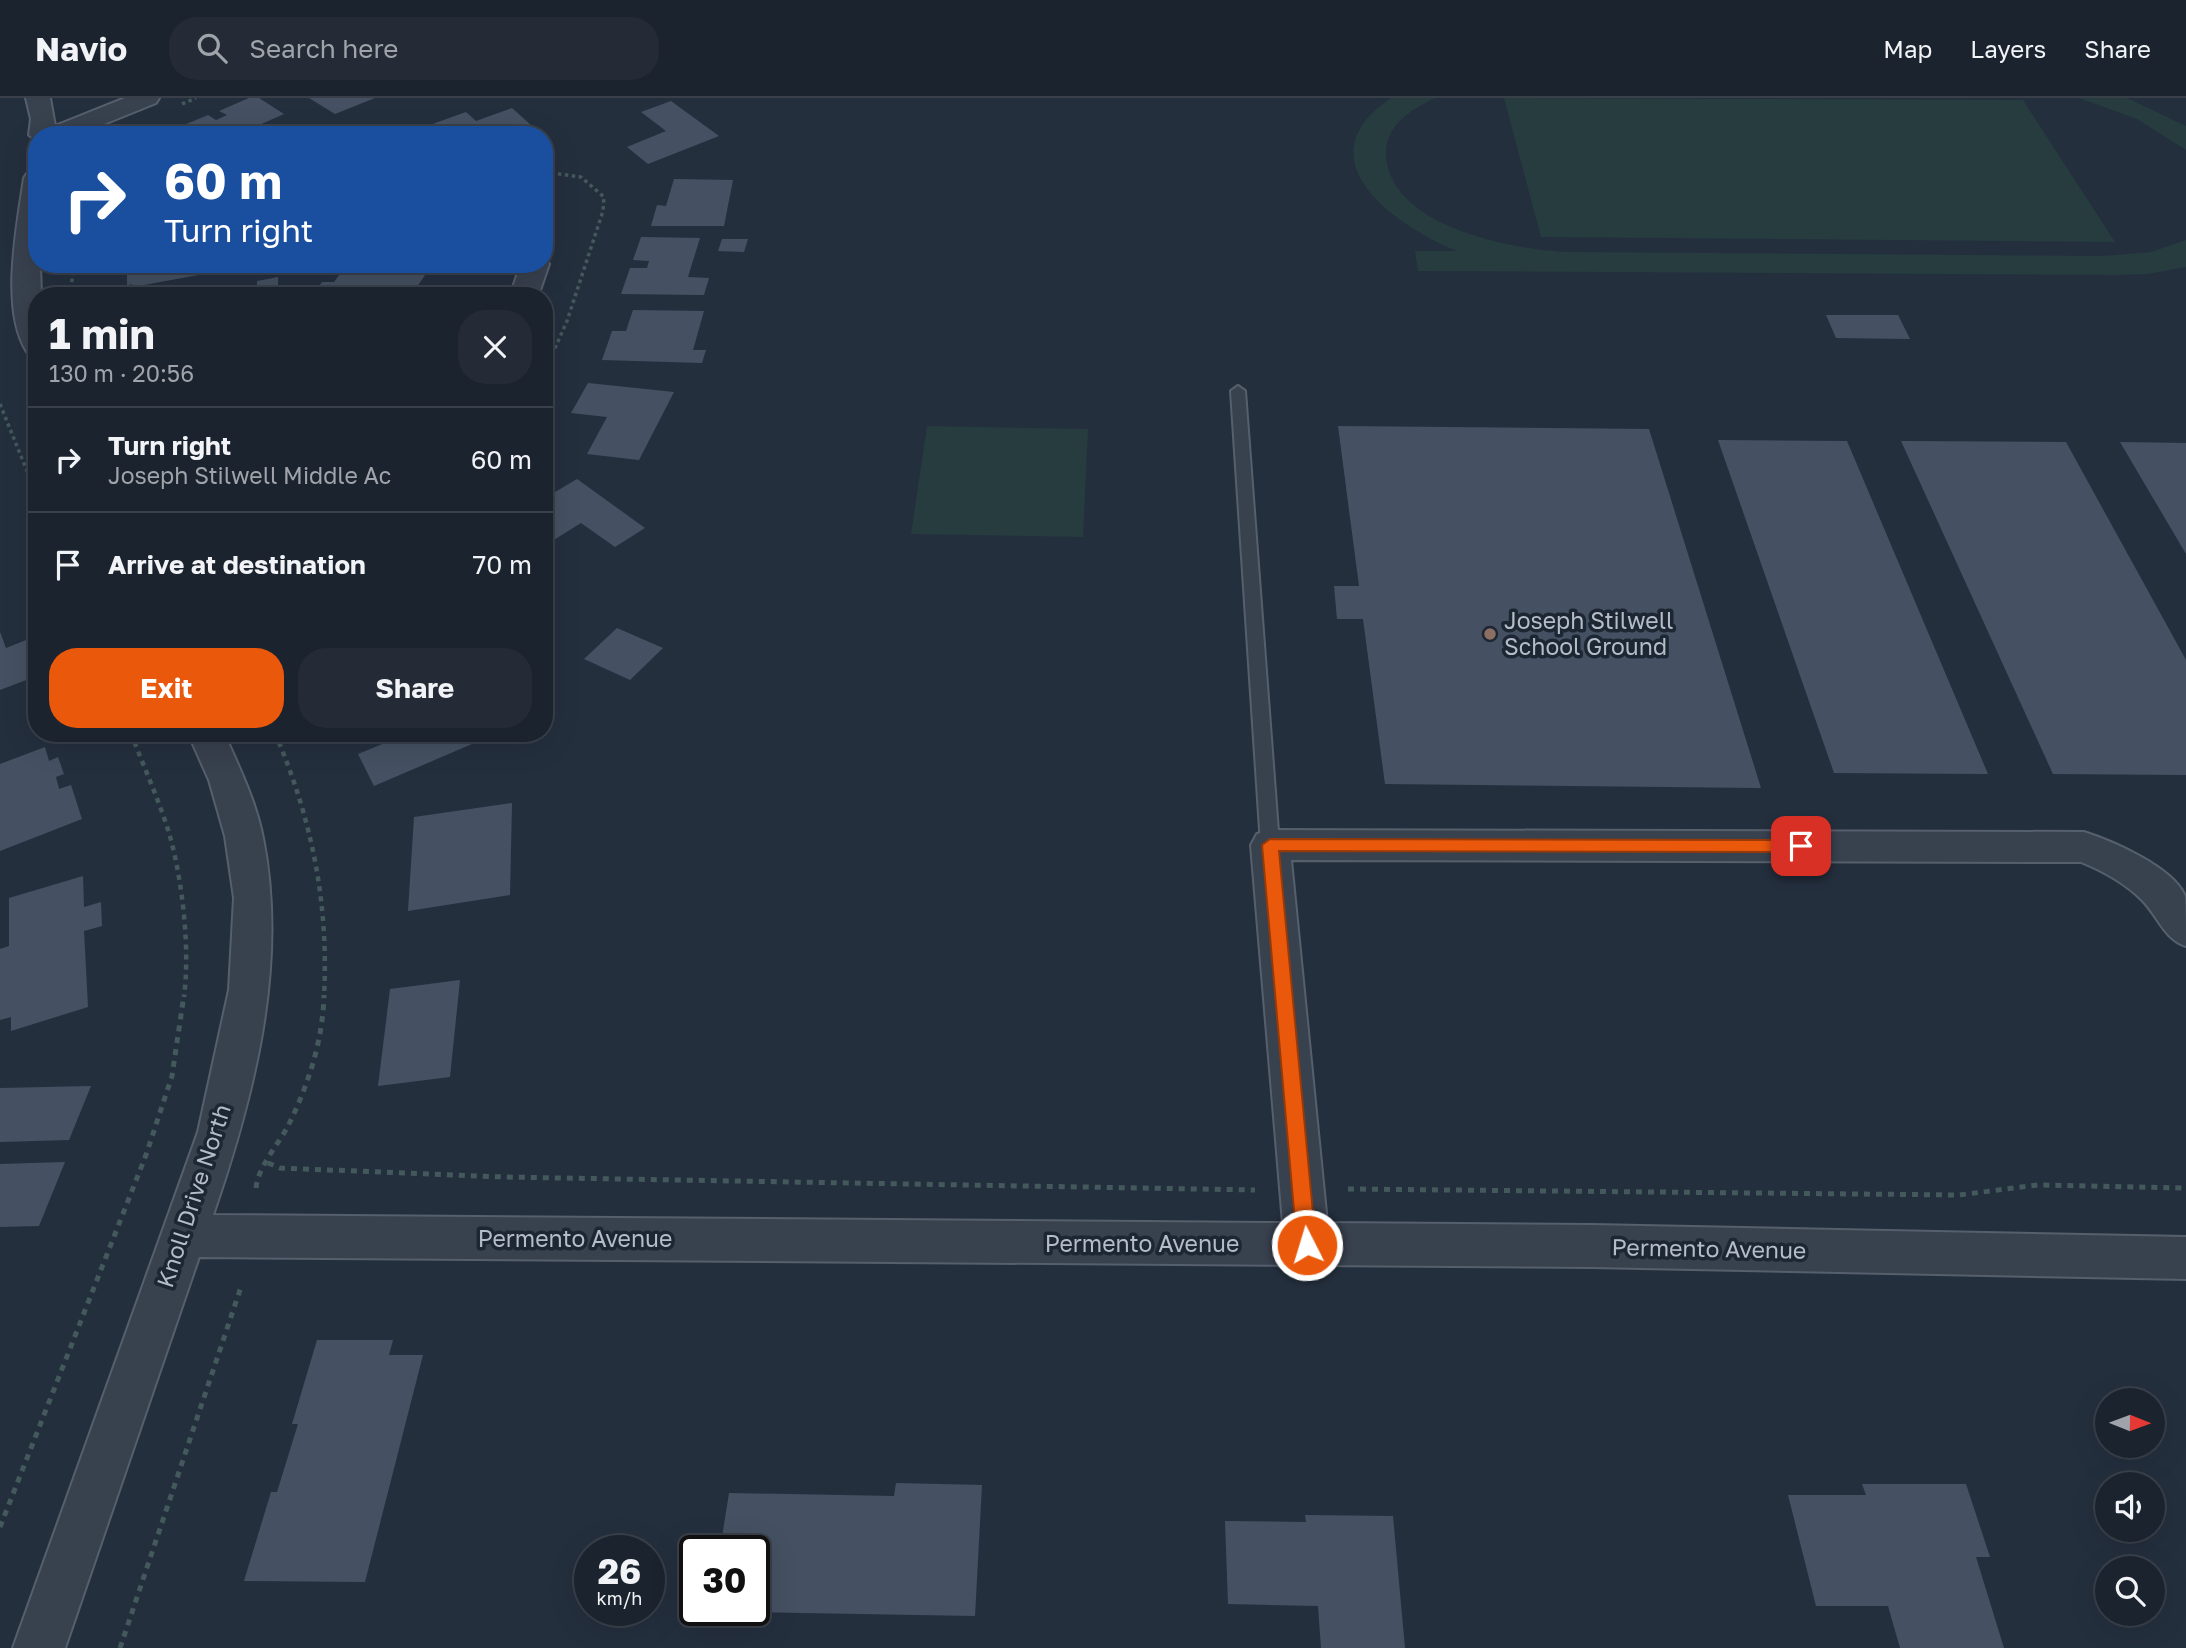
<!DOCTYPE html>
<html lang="en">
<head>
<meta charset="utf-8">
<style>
  :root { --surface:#1b232e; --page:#242b36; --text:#f1f3f6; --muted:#a0a4aa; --line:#39404a; --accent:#ea580c }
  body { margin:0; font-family:"Golos Text",sans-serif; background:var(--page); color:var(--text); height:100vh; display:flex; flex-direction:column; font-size:26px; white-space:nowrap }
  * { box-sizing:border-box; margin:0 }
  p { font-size:23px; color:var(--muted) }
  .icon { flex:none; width:38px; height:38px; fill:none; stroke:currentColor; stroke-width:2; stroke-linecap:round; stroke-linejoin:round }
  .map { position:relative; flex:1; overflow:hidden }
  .side { position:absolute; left:28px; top:189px; width:525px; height:455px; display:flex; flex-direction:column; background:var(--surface); border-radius:28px; box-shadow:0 7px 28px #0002,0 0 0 2px var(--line) }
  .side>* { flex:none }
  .hud { position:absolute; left:28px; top:28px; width:525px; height:147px; border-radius:28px; box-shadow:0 7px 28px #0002,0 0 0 2px var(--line); background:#1a4fa0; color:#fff; overflow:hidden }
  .needle { width:46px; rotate:91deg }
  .tools { position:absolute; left:2095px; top:1290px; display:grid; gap:14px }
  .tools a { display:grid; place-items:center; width:70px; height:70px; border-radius:50%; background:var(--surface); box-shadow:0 7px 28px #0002,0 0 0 2px var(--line); font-size:35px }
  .speed { position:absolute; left:574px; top:1437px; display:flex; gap:14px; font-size:35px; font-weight:700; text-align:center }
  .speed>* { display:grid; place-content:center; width:91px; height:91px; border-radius:50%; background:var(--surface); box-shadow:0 7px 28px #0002,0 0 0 2px var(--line); line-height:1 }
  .speed small { font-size:18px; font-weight:400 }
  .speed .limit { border:4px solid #111; border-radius:10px; background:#fff; color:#111 }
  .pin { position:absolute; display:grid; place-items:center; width:60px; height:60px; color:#fff; margin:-30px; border-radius:14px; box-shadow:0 4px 10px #0006 }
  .me { position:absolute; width:77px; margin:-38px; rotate:355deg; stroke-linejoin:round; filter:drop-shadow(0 0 5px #0008) }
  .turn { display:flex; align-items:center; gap:24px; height:147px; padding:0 21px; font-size:32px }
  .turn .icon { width:91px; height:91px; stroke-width:2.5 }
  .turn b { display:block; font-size:49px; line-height:60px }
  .round { display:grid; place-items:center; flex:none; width:74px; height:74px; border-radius:28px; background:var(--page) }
  .overview { display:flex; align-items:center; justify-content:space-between; height:119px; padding:0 21px }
  h1 { font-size:42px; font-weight:700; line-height:52px }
  .button { display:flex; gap:14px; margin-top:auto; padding:14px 21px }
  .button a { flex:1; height:80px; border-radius:28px; background:var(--accent); color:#fff; font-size:28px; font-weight:700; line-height:80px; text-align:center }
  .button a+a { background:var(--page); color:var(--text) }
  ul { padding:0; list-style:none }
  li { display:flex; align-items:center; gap:21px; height:105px; padding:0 21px; border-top:2px solid var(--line) }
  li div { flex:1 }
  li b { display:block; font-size:26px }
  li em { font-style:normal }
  header { display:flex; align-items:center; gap:42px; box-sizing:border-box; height:98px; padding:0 35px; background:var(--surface); border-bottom:2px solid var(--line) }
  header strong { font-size:33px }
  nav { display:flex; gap:38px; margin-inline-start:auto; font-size:24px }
  .search { width:490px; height:63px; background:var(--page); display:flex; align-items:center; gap:18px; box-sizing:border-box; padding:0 24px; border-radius:28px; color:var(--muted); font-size:26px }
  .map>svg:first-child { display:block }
  .green { fill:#263c3f }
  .building { fill:#455162 }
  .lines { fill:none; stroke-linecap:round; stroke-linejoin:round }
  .service-casing { stroke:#565f6c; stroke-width:4 }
  .minor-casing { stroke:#565f6c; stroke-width:4 }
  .path-far2 { stroke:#44595c; stroke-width:3.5; stroke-dasharray:3.5 3.5; stroke-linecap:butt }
  .path-far1 { stroke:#44595c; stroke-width:4.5; stroke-dasharray:5 5; stroke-linecap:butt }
  .path { stroke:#44595c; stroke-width:5; stroke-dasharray:6 6; stroke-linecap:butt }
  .service { fill:#38414e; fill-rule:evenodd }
  .minor { fill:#38414e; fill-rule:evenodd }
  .route { fill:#ea580c; stroke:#983908; stroke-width:2 }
  .education-dot { fill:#8d6e63; stroke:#1d2633; stroke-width:2.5 }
  .labels { text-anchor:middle; stroke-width:7; stroke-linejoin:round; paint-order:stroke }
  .poi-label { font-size:23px; fill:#b4bcc9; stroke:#1d2633; text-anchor:start }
  .street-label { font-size:23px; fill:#b4bcc9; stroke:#1d2633 }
</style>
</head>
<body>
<header>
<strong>Navio</strong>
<div class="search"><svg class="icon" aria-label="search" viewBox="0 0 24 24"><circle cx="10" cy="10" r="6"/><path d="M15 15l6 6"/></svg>Search here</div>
<nav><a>Map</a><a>Layers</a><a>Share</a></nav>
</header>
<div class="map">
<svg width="2186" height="1550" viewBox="0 0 2186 1550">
  <rect width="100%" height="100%" fill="#242f3e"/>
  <path class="green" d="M1391 0H1435C1412 11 1385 27 1386 57 1390 130 1515 152 1570 154L2103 158 2151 154 2186 142V169L2147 176 2115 177 1418 173 1415 153H1457C1395 128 1300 61 1391 0Z
    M1504 0 2023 2 2115 144 1541 139Z
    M2079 0H2127L2186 28V52L2137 21Z
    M927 328 1088 331 1083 439 911 436Z"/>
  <path class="building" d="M249 0H259L284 16 236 37H178L172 32 208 17 216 22 227 17 219 13Z
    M309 0H375L335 16Z
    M671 3 719 38 648 66 627 49 666 33 641 14Z
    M512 10 532 28 507 37H412L410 34 466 14 476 23Z
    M674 81 733 82 724 128H651L657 107 666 108Z
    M641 139 700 140 688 179 709 180 704 197 621 196 630 170H647L649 163 633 162Z
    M722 141H748L744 154 718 153Z
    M132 166H203L204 176 133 189 132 186 127 188V170L132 169Z
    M347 166H419L414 174H427L411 198 313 196 322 184H334Z
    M278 179V195L257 198V183Z
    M633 212 704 213 693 252H706L702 265 602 262 612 233H626Z
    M1826 217H1898L1910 241 1836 240Z
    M588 285 674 294 639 362 587 356 607 319 571 315Z
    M1338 328 1649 331 1761 690 1385 686 1363 521H1337L1334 488H1359Z
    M1718 342 1847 343 1988 676 1834 675Z
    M1901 343 2066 344 2186 562V677L2053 676Z
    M2120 344 2186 345V456Z
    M577 381 645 430 615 449 581 425 544 448V393L550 397Z
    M617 530 663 550 630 582 584 561Z
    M0 534 6 550 26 542 37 572V578L0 592Z
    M346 635H371L350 644Z
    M394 635H474L479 643 374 688 358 656 397 640Z
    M45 649 49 663 58 659 64 676 56 679 59 691 71 687 82 721 0 753V666Z
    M512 705 510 797 408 813 414 719Z
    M83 778 84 809 101 804 102 828 84 833 88 909 11 933V919L0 922V851L9 848V800Z
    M460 882 450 979 378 988 390 891Z
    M91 988 69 1042 0 1044V990Z
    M65 1064 39 1128 0 1129V1066Z
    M317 1242H393L389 1257H423L365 1484 244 1483 271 1394H277L298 1326H292Z
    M896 1385 982 1387 975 1518 754 1514V1452H720L729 1395 894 1398Z
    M1862 1386H1966L1990 1459H1976L2004 1550H1900L1888 1508H1816L1788 1397H1866Z
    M1305 1417 1393 1418 1405 1550H1321L1318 1508 1228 1506 1225 1423 1306 1424Z"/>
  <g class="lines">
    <g class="service-casing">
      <path id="service" d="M1238 288 1245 293 1279 747 1277 752 1270 754 1263 752 1261 747 1231 293Z"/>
    </g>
    <g class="minor-casing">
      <path id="minor" d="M26 0H50L55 28 125 0H159L156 5 77 37H37V43L29 37 31 21Z
        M37 72V166H40L41 198H37V257L27 254C0 212 17 128 24 80L28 74Z
        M544 160 549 166 538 198H510L521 166H544Z
        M188 635H224C239 669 256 704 263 740 288 867 254 998 213 1117L1283 1125 1251 747 1257 736 1270 732 2084 734C2112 743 2173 769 2185 798 2186 811 2186 834 2186 848 2164 841 2158 818 2142 802 2125 785 2103 773 2081 764L1291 762 1327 1125 1592 1127 2186 1139V1181L1592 1169 199 1159 65 1550H13L198 1034 229 892 234 800 225 738 209 682Z"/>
    </g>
    <path class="path-far2" d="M182 6 196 0
      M544 74 581 79 604 99 603 113 567 223 544 275
      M71 198 73 166
      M0 306 35 393"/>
    <path class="path-far1" d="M34 391 37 398
      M131 635C144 670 161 706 171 742 183 788 190 852 184 899
      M275 635C312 721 329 806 324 899"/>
    <path class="path" d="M268 1065 280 1070 504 1079 1255 1092
      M256 1090C258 1069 278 1047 288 1028 308 988 323 942 324 897
      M1348 1091 1959 1097 2038 1087 2186 1090
      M0 1429 146 1057 172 978 184 897
      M120 1550 242 1186"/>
    <use href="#service" class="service"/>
    <use href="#minor" class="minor"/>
  </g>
  <path class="route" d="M1270 741 1801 742 1809 748 1801 754 1279 753 1316 1147 1313 1153 1307 1156 1300 1153 1297 1147 1262 747Z"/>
  <circle class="education-dot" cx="1490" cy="536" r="7"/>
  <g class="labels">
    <g class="poi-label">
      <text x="1504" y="531">Joseph Stilwell<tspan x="1504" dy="26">School Ground</tspan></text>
    </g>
    <g class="street-label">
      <text transform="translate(194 1098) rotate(-72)" y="8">Knoll Drive North</text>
      <text x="575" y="1149">Permento Avenue</text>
      <text x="1142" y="1154">Permento Avenue</text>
      <text transform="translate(1709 1151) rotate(1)" y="8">Permento Avenue</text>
    </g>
  </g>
</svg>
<div class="tools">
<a><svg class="needle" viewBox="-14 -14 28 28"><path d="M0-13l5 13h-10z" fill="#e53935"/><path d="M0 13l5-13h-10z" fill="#a0a4aa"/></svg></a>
<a><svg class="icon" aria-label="sound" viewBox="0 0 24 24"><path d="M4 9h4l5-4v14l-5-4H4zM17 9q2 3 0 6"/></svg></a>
<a><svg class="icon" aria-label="search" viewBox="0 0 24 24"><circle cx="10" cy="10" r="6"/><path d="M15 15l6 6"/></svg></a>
</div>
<div class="speed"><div>26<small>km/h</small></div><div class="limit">30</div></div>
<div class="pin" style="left:1801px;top:748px;background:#d93025"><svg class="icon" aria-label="arrive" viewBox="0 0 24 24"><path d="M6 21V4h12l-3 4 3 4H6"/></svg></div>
<svg class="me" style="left:1307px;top:1147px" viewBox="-20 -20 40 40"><circle r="17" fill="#ea580c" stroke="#fff" stroke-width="3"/><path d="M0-11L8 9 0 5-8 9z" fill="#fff"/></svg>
<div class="hud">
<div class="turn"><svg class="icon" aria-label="right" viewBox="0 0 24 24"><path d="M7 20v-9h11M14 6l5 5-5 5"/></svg><div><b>60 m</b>Turn right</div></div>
</div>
<section class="side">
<div class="overview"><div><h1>1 min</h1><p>130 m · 20:56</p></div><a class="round"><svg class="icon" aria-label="close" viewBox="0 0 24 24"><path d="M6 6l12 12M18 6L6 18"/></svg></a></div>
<ul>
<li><svg class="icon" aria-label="right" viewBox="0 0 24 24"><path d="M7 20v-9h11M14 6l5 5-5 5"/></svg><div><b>Turn right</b><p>Joseph Stilwell Middle Ac</p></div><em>60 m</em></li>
<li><svg class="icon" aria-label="arrive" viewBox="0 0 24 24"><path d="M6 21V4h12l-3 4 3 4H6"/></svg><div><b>Arrive at destination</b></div><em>70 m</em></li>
</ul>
<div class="button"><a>Exit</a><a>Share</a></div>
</section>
</div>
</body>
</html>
